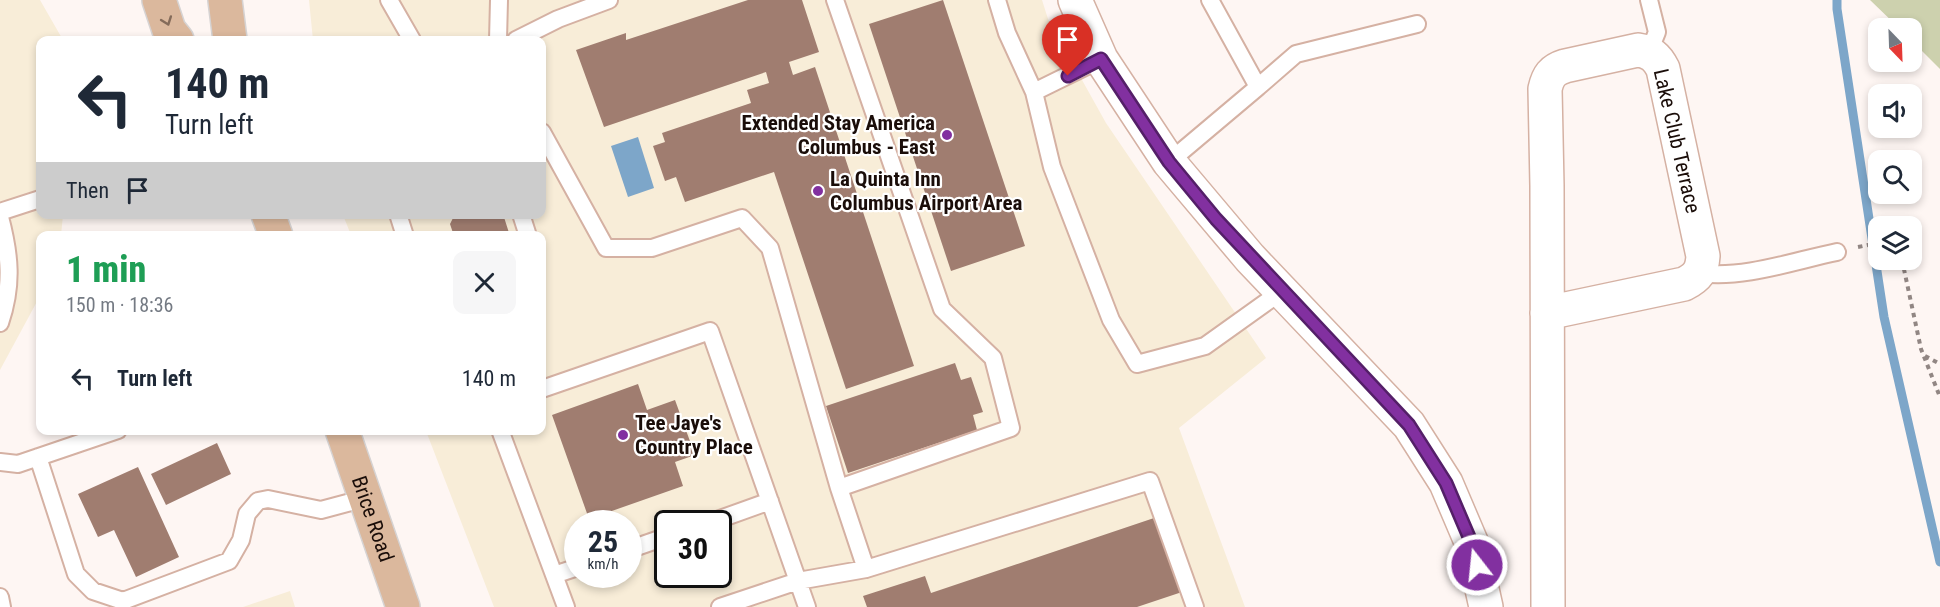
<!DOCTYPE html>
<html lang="en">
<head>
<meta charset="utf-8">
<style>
  :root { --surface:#fff; --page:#f6f6f7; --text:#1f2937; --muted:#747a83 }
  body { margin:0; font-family:"Roboto Condensed",sans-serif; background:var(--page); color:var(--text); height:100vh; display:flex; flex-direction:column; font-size:22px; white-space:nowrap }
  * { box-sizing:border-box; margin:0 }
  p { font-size:20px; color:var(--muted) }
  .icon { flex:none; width:33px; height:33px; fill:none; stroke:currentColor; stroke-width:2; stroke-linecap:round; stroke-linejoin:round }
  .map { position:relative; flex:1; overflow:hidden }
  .sheet { position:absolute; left:36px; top:231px; width:510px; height:204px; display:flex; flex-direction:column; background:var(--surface); border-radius:12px; box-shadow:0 3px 9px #0003 }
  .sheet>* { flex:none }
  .banner { position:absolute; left:36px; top:36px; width:510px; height:183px; border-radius:12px; box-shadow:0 3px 9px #0003; background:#fff; color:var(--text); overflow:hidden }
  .needle { width:39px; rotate:157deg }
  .fabs { position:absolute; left:1868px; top:18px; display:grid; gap:12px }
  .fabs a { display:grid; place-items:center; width:54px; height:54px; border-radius:12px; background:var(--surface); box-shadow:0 3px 9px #0003; font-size:30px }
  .speed { position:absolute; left:564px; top:510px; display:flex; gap:12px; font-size:30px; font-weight:700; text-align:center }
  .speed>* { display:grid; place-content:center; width:78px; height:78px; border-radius:50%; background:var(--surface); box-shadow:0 3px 9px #0003; line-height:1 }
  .speed small { font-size:15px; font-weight:400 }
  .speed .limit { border:3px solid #111; border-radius:9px; background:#fff; color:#111 }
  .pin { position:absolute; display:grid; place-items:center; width:51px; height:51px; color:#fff; margin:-62px -26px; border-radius:50% 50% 50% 0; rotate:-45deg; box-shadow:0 0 6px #0007 }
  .pin .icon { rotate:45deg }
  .me { position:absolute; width:66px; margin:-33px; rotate:344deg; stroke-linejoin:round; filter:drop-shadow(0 0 4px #0008) }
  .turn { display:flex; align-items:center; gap:21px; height:126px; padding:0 30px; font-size:27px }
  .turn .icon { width:78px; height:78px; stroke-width:2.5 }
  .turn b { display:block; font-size:42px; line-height:51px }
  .then { display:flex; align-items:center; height:57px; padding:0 30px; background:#0003; gap:12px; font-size:22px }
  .round { display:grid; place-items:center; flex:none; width:63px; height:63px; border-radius:12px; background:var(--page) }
  .headline { display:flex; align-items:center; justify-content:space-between; height:102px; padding:0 30px }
  h1 { font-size:36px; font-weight:800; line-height:45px; color:#1e9e55 }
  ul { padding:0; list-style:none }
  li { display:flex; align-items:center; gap:18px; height:90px; padding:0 30px }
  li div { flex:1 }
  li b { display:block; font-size:22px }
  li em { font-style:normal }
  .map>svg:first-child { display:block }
  .commercial { fill:#f8edd8; fill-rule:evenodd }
  .green { fill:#cdd1ae }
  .water { fill:#7da6c9 }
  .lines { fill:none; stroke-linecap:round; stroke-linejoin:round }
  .stream { stroke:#7da6c9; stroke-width:9 }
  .building { fill:#a07d70 }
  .lane-casing { stroke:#d5b1a3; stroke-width:20 }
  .street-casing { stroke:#d5b1a3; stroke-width:36 }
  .primary-casing { stroke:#d6d3d3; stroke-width:36 }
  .path { stroke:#918683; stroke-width:4; stroke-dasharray:4.5 4.5; stroke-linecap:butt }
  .lane { stroke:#fff; stroke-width:16 }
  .street { stroke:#fff; stroke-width:33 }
  .primary { stroke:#dbb89d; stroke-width:33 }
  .oneway { stroke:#846b5a }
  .route-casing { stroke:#541f68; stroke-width:15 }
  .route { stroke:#8230a0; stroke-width:10 }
  .poi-dot { fill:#8230a0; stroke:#fff; stroke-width:2 }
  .labels { text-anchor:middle; stroke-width:4.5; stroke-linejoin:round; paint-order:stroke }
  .poi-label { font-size:21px; font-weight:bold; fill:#1a0d09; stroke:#fff; text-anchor:start }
  .street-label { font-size:21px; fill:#1a0d09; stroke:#fff }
</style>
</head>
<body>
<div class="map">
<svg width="1940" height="607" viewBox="0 0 1940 607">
  <rect width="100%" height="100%" fill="#fef6f3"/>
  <path class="commercial" d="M0 0H40L63 40H40V214L63 215 61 235 40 236V296L0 370Z
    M309 0H1042L1048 19 1106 123 1266 358 1179 428 1245 607H494L426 431 542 430V236L351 235 343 215 542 214V40H313ZM578 524H628V574H578ZM668 524H718V574H668Z
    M290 591 295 607H243Z"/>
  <path class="green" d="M1870 0H1940V69L1911 40V28H1899Z"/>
  <path class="water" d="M638 137 654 188 628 197 611 146Z"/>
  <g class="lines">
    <path class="stream" d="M1837 0V9L1884 317 1940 562"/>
  </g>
  <path class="building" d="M748 0H802L819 52 789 62 793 75 815 67 914 366 846 389 774 172 685 202 676 177 665 181 653 146 665 142 662 133 751 103 747 90 769 83 766 72 604 127 576 50 626 33V40Z
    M943 0 1025 246 951 271 869 24Z
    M455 214H503L510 236H454L450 224Z
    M955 363 961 380 971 377 983 412 973 415 977 430 848 473 826 406Z
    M638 384 647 410 675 400 695 455 675 462 683 486 589 519 552 415Z
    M217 443 231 474 166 505 151 474Z
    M138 467 179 557 136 577 114 530 98 537 78 494Z
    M1157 517 1182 592 1137 607H867L863 596 925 576 931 593Z"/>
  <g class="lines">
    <g class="lane-casing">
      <path id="lane" d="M389 0 412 40
        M835 0 942 309 993 358 1011 428 839 488
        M997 0 1007 33 1034 92
        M1210 0 1258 87 1296 54 1417 24
        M1649 0 1657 32 1649 52
        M498 40 499 0
        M516 40 558 19 609 0
        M1101 59 1034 92 1052 167 1111 320 1137 364 1205 346 1282 291
        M542 132 606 248H652L742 218 770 248 839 488 866 569
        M1169 162 1258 87
        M0 212 40 199
        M398 214 405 236
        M521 214 528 236
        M0 217C10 255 13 285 0 323
        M1699 273C1745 279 1793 261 1837 252
        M542 389 710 331 807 607
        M500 430 566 607
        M38 457 76 574 93 591 123 601 229 561 241 540 247 514 258 501 268 499 321 510 366 498
        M0 462 18 464 118 430
        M706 524 770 501
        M628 550 668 536
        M554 575 578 567
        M0 597 2 607
        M720 607 798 581 866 569 1150 481 1195 607"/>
    </g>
    <g class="street-casing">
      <path id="street" d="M1075 0 1101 59 1169 162 1250 258 1409 425 1446 483 1472 544 1486 607
        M1547 313 1684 284C1698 277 1702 271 1703 256L1663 69C1657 57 1651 52 1638 50L1565 66C1552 70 1548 76 1545 89L1547 186 1548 607"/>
    </g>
    <g class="primary-casing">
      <g id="primary">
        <path d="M159 0 169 30 177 40"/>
        <path d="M225 0 230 40"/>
        <path d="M268 214 276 236"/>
        <path id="s1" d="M342 430 403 607"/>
      </g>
    </g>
    <path class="path" d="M1858 247 1878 243
      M1902 260 1921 349 1940 397
      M1925 356 1940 364"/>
    <use href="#lane" class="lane"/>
    <use href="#street" class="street"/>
    <use href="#primary" class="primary"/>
  </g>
  <defs><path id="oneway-chevron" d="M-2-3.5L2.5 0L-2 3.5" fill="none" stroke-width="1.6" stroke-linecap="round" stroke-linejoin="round" transform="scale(1.5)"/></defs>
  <use class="oneway" href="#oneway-chevron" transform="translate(167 21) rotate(70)"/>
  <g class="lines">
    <g class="route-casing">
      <path id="route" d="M1068 76 1101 59 1169 162 1216 219 1409 425 1446 483 1472 544 1477 565"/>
    </g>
    <use href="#route" class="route"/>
  </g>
  <g class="poi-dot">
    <circle cx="947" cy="135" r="6"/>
    <circle cx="818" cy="191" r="6"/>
    <circle cx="623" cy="435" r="6"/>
  </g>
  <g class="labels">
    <g class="poi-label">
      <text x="935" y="130" text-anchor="end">Extended Stay America<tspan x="935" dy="24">Columbus - East</tspan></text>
      <text x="830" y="186">La Quinta Inn<tspan x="830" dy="24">Columbus Airport Area</tspan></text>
      <text x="635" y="430">Tee Jaye's<tspan x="635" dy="24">Country Place</tspan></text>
    </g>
    <g class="street-label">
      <text transform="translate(1677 141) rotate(77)" y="7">Lake Club Terrace</text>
      <text dy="7" stroke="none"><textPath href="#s1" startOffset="94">Brice Road</textPath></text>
    </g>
  </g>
</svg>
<div class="fabs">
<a><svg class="needle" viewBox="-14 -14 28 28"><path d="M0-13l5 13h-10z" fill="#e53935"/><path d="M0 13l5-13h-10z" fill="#747a83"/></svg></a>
<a><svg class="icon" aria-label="sound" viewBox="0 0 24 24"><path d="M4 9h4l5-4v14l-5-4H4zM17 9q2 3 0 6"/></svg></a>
<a><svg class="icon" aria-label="search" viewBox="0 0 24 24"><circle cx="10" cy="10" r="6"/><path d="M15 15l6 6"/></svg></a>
<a><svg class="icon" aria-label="layers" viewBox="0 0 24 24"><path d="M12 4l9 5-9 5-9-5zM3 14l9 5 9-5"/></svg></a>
</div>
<div class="speed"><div>25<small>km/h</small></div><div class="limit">30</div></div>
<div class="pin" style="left:1068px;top:76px;background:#d93025"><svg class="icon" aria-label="arrive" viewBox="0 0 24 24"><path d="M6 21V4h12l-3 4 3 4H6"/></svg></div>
<svg class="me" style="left:1477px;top:565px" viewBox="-20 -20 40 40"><circle r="17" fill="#8230a0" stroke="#fff" stroke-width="3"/><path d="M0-11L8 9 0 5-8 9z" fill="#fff"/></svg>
<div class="banner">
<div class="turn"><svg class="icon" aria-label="left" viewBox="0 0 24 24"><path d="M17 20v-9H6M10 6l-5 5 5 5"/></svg><div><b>140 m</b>Turn left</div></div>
<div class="then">Then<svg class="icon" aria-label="arrive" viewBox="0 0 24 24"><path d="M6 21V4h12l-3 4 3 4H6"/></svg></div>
</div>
<section class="sheet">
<div class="headline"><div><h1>1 min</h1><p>150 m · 18:36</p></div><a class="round"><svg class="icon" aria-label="close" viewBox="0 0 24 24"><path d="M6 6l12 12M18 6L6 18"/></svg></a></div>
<ul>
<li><svg class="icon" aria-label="left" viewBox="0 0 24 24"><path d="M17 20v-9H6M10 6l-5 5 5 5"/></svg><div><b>Turn left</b></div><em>140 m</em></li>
</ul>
</section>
</div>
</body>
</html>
